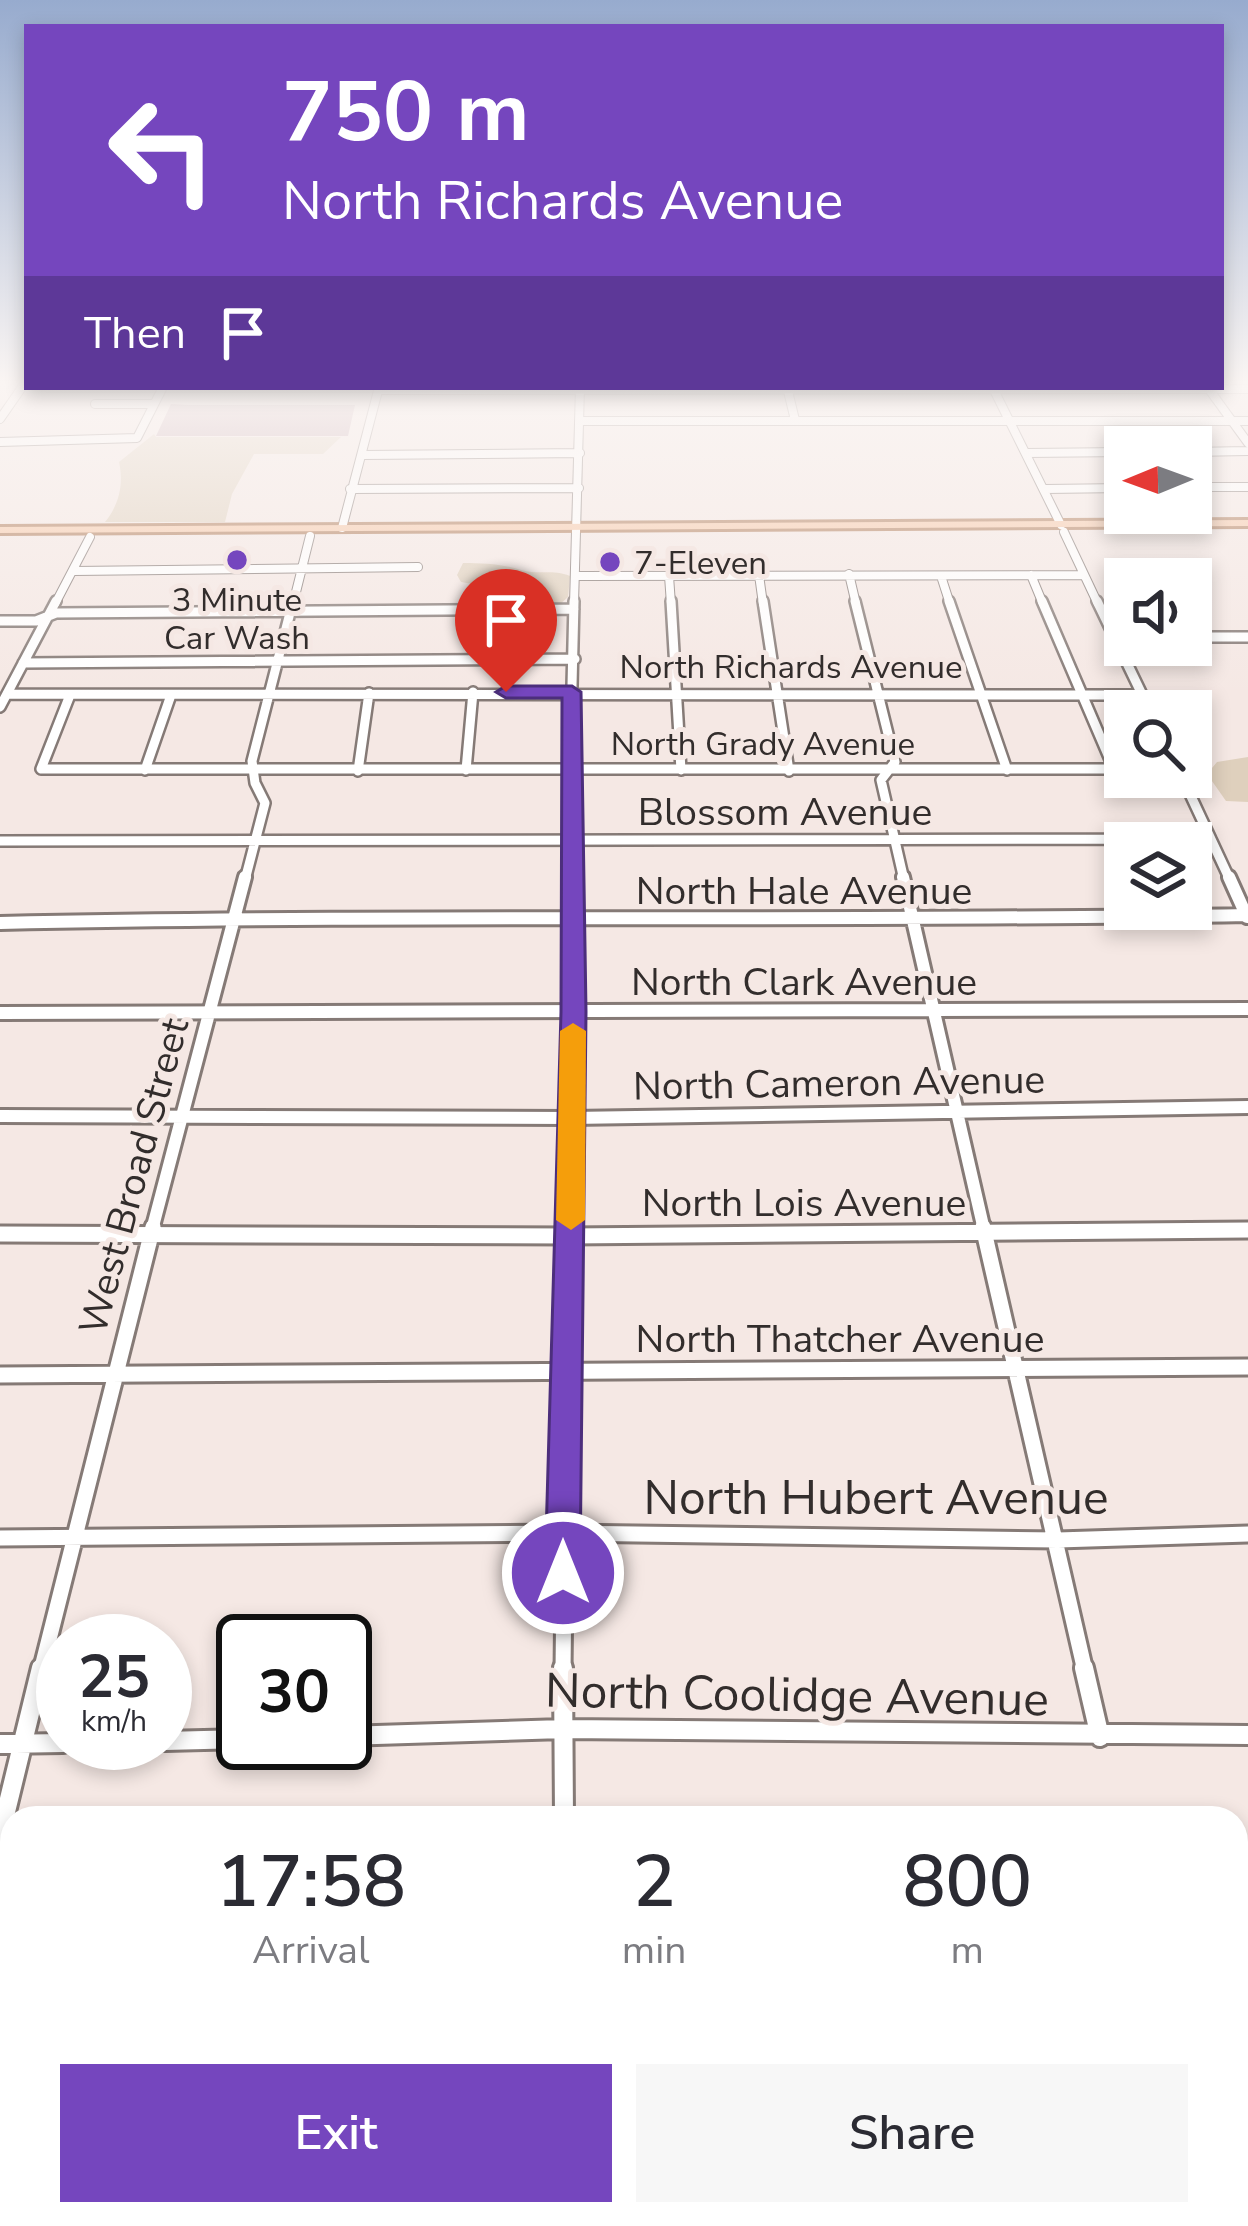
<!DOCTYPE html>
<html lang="en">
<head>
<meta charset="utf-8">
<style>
  :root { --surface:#fff; --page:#f7f7f7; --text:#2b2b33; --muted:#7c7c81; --accent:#7546be }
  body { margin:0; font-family:"Nunito Sans",sans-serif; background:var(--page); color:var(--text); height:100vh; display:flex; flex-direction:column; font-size:45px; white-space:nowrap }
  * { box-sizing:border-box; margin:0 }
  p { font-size:39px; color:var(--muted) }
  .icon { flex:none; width:66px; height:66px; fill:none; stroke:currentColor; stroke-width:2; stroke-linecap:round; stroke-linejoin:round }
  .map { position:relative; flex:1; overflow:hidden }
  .panel { position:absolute; left:0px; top:1806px; width:1248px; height:420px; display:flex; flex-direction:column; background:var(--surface); border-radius:36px 36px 0 0; box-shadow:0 6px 18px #0003 }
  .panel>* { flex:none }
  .hud { position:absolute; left:24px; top:24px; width:1200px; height:366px; border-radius:0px; box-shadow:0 6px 18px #0003; background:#7546be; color:#fff; overflow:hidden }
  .needle { width:78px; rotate:269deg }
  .tools { position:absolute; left:1104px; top:426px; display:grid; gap:24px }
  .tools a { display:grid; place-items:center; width:108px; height:108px; border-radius:0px; background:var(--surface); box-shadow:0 6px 18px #0003; font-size:60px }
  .speed { position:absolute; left:36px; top:1614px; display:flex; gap:24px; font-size:60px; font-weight:700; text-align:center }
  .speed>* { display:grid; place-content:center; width:156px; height:156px; border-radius:50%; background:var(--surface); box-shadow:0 6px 18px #0003; line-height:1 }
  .speed small { font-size:30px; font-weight:400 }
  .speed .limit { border:6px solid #111; border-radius:18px; background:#fff; color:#111 }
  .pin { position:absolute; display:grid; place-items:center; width:102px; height:102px; color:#fff; margin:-123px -51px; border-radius:50% 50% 50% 0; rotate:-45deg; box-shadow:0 0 12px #0007 }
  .pin .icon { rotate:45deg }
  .me { position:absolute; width:132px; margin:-66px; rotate:0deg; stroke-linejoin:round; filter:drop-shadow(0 0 9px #0008) }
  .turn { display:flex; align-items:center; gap:42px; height:252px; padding:0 60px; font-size:54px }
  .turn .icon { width:156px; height:156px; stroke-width:2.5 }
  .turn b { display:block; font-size:84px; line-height:102px }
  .then { display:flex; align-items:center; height:114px; padding:0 60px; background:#0003; gap:24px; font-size:45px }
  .eta { display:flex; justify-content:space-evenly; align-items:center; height:204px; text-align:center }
  .eta b { font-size:72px; font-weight:600; line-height:84px }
  .button { display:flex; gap:24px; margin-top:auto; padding:24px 60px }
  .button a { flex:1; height:138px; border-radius:0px; background:var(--accent); color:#fff; font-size:48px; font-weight:600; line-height:138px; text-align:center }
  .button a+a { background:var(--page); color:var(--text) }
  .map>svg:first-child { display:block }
  .green { fill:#dfd0bd }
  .water { fill:#be9ea8 }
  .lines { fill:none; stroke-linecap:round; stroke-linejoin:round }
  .minor-far4-casing { stroke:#857a76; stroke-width:10 }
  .minor-far3-casing { stroke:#857a76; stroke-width:14 }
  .minor-far2-casing { stroke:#857a76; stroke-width:18 }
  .minor-far1-casing { stroke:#857a76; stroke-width:21 }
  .minor-casing { stroke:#857a76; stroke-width:24 }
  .tertiary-casing { stroke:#857a76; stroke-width:6 }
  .primary-casing { stroke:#ae7955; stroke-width:6 }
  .minor-far4 { stroke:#fff; stroke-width:8 }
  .minor-far3 { stroke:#fff; stroke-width:9 }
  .minor-far2 { stroke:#fff; stroke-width:12 }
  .minor-far1 { stroke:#fff; stroke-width:15 }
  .minor { stroke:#fff; stroke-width:18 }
  .tertiary { fill:#fff; fill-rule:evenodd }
  .primary { fill:#f7c7a6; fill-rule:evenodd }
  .route { fill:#7546be; stroke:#4c2e7c; stroke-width:3 }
  .slow { fill:#f59e0b }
  .poi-dot { fill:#7546be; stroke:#f5e8e4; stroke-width:4.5 }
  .labels { text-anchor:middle; stroke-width:10; stroke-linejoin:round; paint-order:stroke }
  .far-poi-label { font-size:33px; fill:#322d2c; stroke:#f5e8e4; text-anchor:start }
  .far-street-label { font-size:33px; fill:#322d2c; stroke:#f5e8e4 }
  .street-label { font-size:39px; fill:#322d2c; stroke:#f5e8e4 }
  .near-street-label { font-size:48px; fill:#322d2c; stroke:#f5e8e4 }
</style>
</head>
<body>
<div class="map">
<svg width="1248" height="2226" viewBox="0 0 1248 2226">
  <rect width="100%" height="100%" fill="#f5e8e4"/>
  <path class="green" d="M154 434 156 437H341L323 454H254L232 494 225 522H105C119 505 124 484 119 462Z
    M463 563C485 563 502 564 521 570 538 575 553 569 570 576L568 597 558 606 519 592 461 582 457 575Z
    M1248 757V802L1226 801 1207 774 1217 762Z"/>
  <path class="water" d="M171 404 188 405H355L348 436H156Z"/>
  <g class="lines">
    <g class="minor-far4-casing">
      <path id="minor-far4" d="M787 387 795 420
        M993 388 1061 525
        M1208 388 1248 443
        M378 390 1248 389
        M95 404H154
        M0 419 25 383
        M580 421H1248
        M0 442 137 438 163 387
        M1191 452 1248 451
        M1027 453 1125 452
        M362 455 580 453
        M1191 487H1248
        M350 489 579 488
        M1045 489 1125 488
        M342 528 379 387
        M1064 532 1098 604
        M73 571 418 567
        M849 574 856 604
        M759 575 763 604
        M1031 575 1043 604
        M575 576 1083 575
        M669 576 671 604
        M941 576 950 604
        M55 604 90 537
        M293 604 310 536
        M574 604 580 387"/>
    </g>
    <g class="minor-far3-casing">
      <path id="minor-far3" d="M671 601 681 770
        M763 601 789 771
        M855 601 895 762 881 780 904 880
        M949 601 1007 770
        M1042 601 1114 769
        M1097 601 1150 711
        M0 621H36L56 613 574 609
        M1191 637H1248
        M23 663 575 659
        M8 694 1142 695
        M70 695 41 769H1125
        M0 707 56 601
        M145 770 171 695
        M466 770 473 692
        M358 771 369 693
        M1182 777 1230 880
        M0 841 1211 839
        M245 880 265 803 255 783 252 761 293 601
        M574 880 570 771 574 601"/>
    </g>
    <g class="minor-far2-casing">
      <path id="minor-far2" d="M903 877 984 1230
        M1229 877 1247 917
        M0 923C416 914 832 922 1248 915
        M0 1013 1248 1009
        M0 1116 572 1118 1248 1107
        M152 1230 245 877
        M568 1230 574 877"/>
    </g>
    <g class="minor-far1-casing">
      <path id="minor-far1" d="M983 1227 1085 1671
        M0 1234 570 1236 1248 1230
        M0 1375 1248 1367
        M0 1538 563 1533 1058 1540 1248 1534
        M41 1671 153 1227
        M563 1671 568 1227"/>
    </g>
    <g class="minor-casing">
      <path id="minor" d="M563 1668 564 1818
        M1084 1668 1100 1737
        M345 1736 563 1729 1248 1735
        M165 1741 243 1739
        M0 1744 63 1743
        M0 1836 41 1668
        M0 2068 12 2060
        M779 2214 780 2226"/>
    </g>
    <g class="tertiary-casing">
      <path id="tertiary" d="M1236 1971H1248V1995H1236Z
        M0 1974H12V1998H0Z"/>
    </g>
    <g class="primary-casing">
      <path id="primary" d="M1248 520V526L0 533V527Z"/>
    </g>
    <use href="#minor-far4" class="minor-far4"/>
    <use href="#minor-far3" class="minor-far3"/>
    <use href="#minor-far2" class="minor-far2"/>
    <use href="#minor-far1" class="minor-far1"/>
    <use href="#minor" class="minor"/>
    <use href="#tertiary" class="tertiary"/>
    <use href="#primary" class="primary"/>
  </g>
  <linearGradient id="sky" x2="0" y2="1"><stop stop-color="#97abce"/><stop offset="0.55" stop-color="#faf5f3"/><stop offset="1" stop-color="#faf5f3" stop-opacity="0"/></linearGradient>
  <rect width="1248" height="695" fill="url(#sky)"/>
  <path class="route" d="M572 686 581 692 586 1012 580 1573 575 1583 563 1588 550 1583 545 1573 561 1012 562 698H506L496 692 506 686Z"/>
  <path class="slow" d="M573 1023 586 1031 585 1220 571 1230 556 1220 560 1031Z"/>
  <g class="poi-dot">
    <circle cx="237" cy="560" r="12"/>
    <circle cx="610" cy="562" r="12"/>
  </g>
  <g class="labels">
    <g class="far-poi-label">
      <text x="634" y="574">7-Eleven</text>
      <text x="237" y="611" text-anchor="middle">3 Minute<tspan x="237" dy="38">Car Wash</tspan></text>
    </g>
    <g class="far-street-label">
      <text x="791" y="678">North Richards Avenue</text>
      <text x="763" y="755">North Grady Avenue</text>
    </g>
    <g class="street-label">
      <text x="785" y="825">Blossom Avenue</text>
      <text x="804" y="904">North Hale Avenue</text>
      <text x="804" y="995">North Clark Avenue</text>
      <text transform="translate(839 1082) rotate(-1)" y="14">North Cameron Avenue</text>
      <text transform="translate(133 1176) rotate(-75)" y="14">West Broad Street</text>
      <text x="804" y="1216">North Lois Avenue</text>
      <text x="840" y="1352">North Thatcher Avenue</text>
    </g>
    <g class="near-street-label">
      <text x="876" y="1514">North Hubert Avenue</text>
      <text transform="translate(797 1694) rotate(1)" y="17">North Coolidge Avenue</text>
    </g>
  </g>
</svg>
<div class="tools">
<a><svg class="needle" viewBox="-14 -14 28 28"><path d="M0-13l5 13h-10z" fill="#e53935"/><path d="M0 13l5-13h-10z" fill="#7c7c81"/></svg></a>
<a><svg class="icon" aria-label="sound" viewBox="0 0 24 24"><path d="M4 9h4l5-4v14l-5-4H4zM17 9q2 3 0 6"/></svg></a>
<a><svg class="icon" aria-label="search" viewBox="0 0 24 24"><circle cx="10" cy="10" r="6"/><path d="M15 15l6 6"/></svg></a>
<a><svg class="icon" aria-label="layers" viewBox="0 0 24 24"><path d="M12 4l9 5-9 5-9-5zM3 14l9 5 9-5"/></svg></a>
</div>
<div class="speed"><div>25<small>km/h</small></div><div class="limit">30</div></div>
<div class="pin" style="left:506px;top:692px;background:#d93025"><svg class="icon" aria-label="arrive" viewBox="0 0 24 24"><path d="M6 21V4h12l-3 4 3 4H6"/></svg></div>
<svg class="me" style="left:563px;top:1573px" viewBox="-20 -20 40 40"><circle r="17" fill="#7546be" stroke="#fff" stroke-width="3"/><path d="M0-11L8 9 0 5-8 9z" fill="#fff"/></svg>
<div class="hud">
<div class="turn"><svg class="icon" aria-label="left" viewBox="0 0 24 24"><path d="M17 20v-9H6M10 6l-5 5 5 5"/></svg><div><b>750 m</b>North Richards Avenue</div></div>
<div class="then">Then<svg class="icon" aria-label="arrive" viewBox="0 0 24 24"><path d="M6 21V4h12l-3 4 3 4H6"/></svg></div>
</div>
<section class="panel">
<div class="eta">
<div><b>17:58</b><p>Arrival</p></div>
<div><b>2</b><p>min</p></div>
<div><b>800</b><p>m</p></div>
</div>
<div class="button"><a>Exit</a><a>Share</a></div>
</section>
</div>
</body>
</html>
